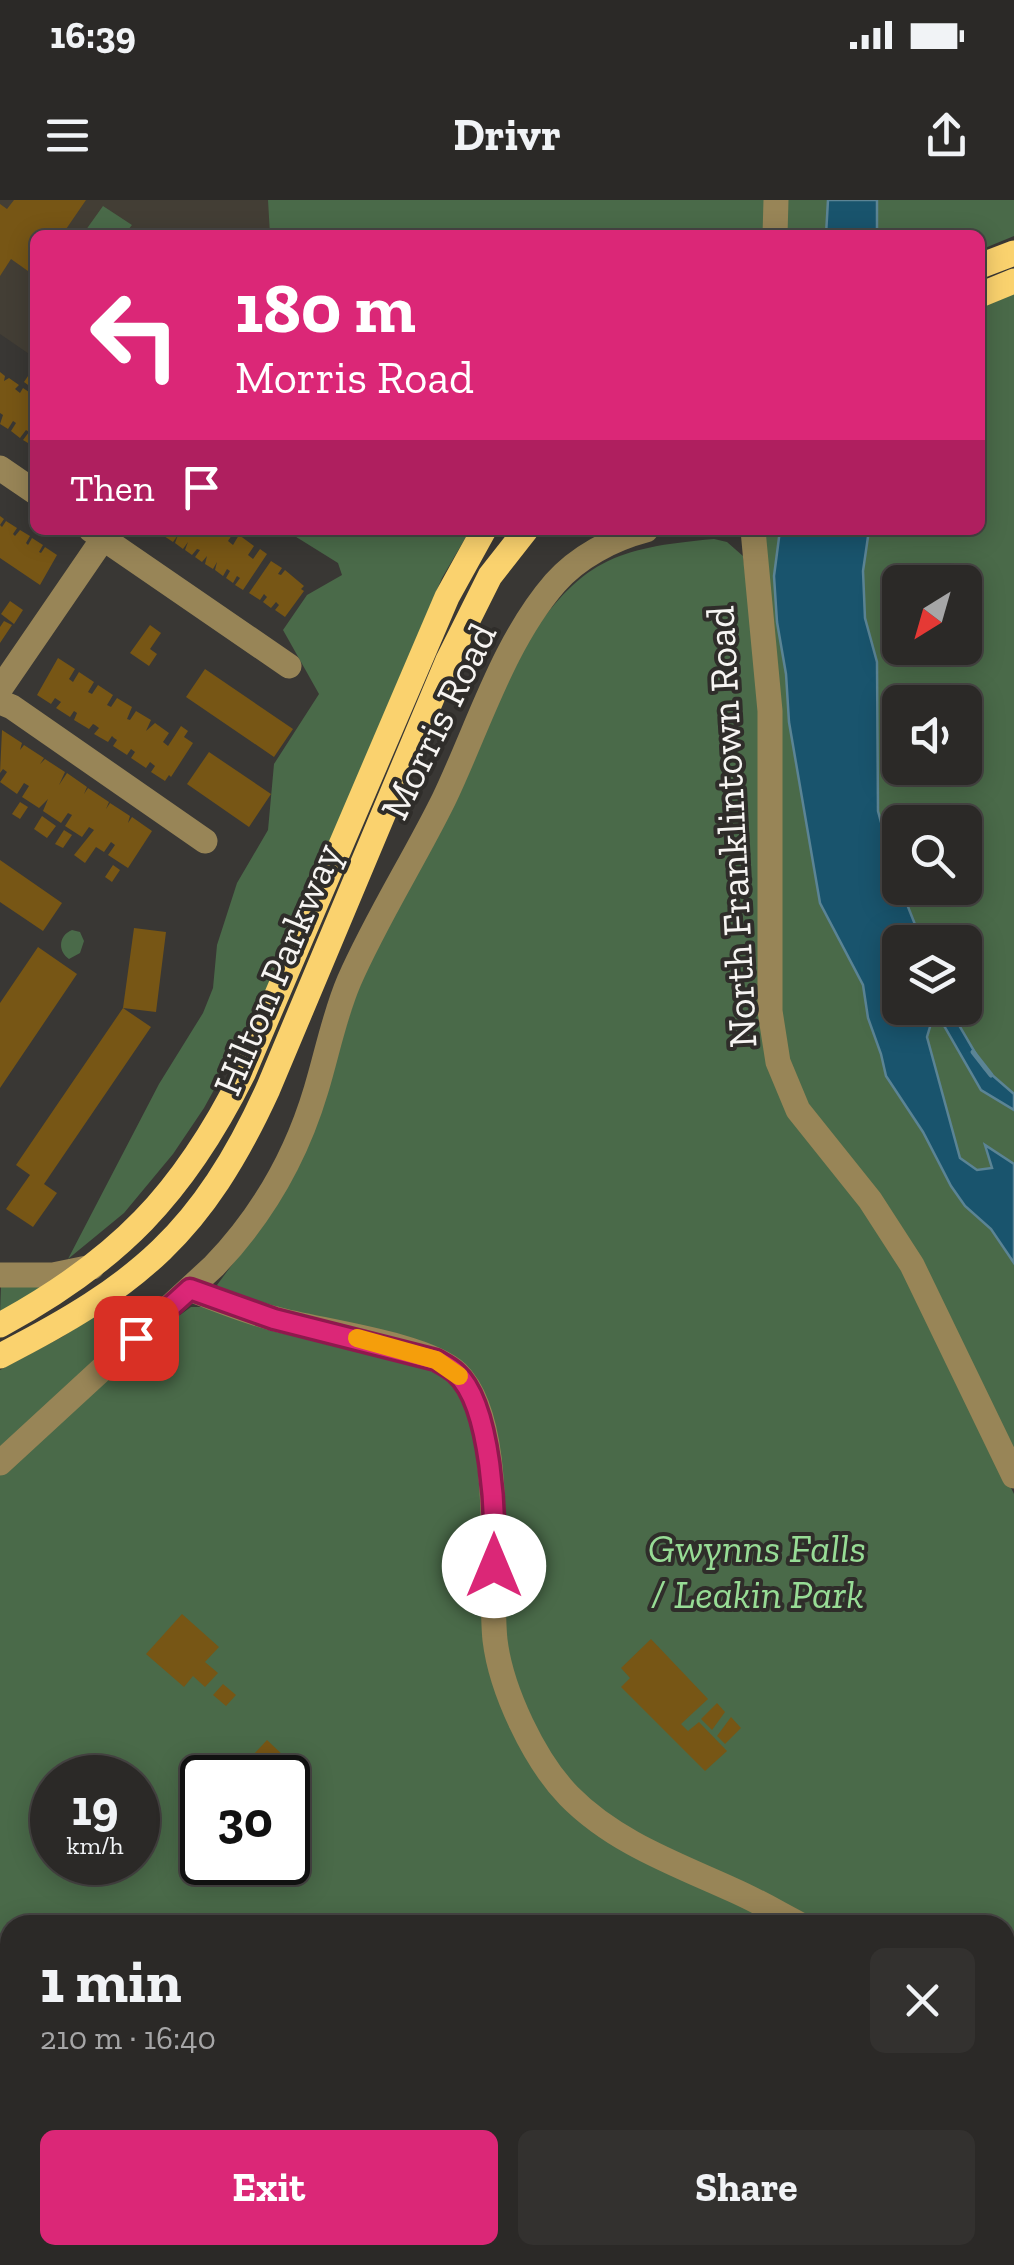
<!DOCTYPE html>
<html lang="en">
<head>
<meta charset="utf-8">
<style>
  :root { --surface:#2b2927; --page:#33312f; --text:#f1f3f6; --muted:#a6a6a7; --line:#474544; --accent:#db2777 }
  body { margin:0; font-family:"Zilla Slab",serif; background:var(--page); color:var(--text); height:100vh; display:flex; flex-direction:column; font-size:38px; white-space:nowrap }
  * { box-sizing:border-box; margin:0 }
  p { font-size:32px; color:var(--muted) }
  .icon { flex:none; width:55px; height:55px; fill:none; stroke:currentColor; stroke-width:2; stroke-linecap:round; stroke-linejoin:round }
  .map { position:relative; flex:1; overflow:hidden }
  .drawer { position:absolute; left:0px; top:1715px; width:1015px; height:350px; display:flex; flex-direction:column; background:var(--surface); border-radius:30px 30px 0 0; box-shadow:0 5px 25px #0003,0 0 0 2px var(--line) }
  .drawer>* { flex:none }
  .top-card { position:absolute; left:30px; top:30px; width:955px; height:305px; border-radius:15px; box-shadow:0 5px 25px #0003,0 0 0 2px var(--line); background:#db2777; color:#fff; overflow:hidden }
  .needle { width:65px; rotate:217deg }
  .tools { position:absolute; left:882px; top:365px; display:grid; gap:20px }
  .tools a { display:grid; place-items:center; width:100px; height:100px; border-radius:15px; background:var(--surface); box-shadow:0 5px 25px #0003,0 0 0 2px var(--line); font-size:50px }
  .speed { position:absolute; left:30px; top:1555px; display:flex; gap:20px; font-size:50px; font-weight:700; text-align:center }
  .speed>* { display:grid; place-content:center; width:130px; height:130px; border-radius:50%; background:var(--surface); box-shadow:0 5px 25px #0003,0 0 0 2px var(--line); line-height:1 }
  .speed small { font-size:25px; font-weight:400 }
  .speed .limit { border:5px solid #111; border-radius:15px; background:#fff; color:#111 }
  .pin { position:absolute; display:grid; place-items:center; width:85px; height:85px; color:#fff; margin:-42px; border-radius:20px; box-shadow:0 5px 15px #0006 }
  .me { position:absolute; width:110px; margin:-55px; rotate:0deg; stroke-linejoin:round; filter:drop-shadow(0 0 8px #0008) }
  .turn { display:flex; align-items:center; gap:35px; height:210px; padding:0 40px; font-size:45px }
  .turn .icon { width:130px; height:130px; stroke-width:2.5 }
  .turn b { display:block; font-size:70px; line-height:85px }
  .then { display:flex; align-items:center; height:95px; padding:0 40px; background:#0003; gap:20px; font-size:38px }
  .round { display:grid; place-items:center; flex:none; width:105px; height:105px; border-radius:15px; background:var(--page) }
  .headline { display:flex; align-items:center; justify-content:space-between; height:170px; padding:0 40px }
  h1 { font-size:60px; font-weight:700; line-height:75px }
  .primary-button { display:flex; gap:20px; margin-top:auto; padding:20px 40px }
  .primary-button a { flex:1; height:115px; border-radius:15px; background:var(--accent); color:#fff; font-size:40px; font-weight:700; line-height:115px; text-align:center }
  .primary-button a+a { background:var(--page); color:var(--text) }
  .status { display:flex; justify-content:space-between; align-items:center; height:70px; padding:0 50px; background:var(--surface); direction:ltr }
  .status svg { height:28px; fill:currentColor }
  header { display:flex; justify-content:space-between; align-items:center; height:130px; padding:0 40px; background:var(--surface); font-size:45px; font-weight:700 }
  .map>svg:first-child { display:block }
  .built { fill:#433e35 }
  .green { fill:#4a6a49; fill-rule:evenodd }
  .water { fill:#19546d; stroke:#5b8495; stroke-width:2.5 }
  .lines { fill:none; stroke-linecap:round; stroke-linejoin:round }
  .stream { stroke:#5b8495; stroke-width:5 }
  .building { fill:#775615 }
  .minor { stroke:#988557; stroke-width:25 }
  .major { stroke:#fad26e; stroke-width:25 }
  .route-casing { stroke:#8e194d; stroke-width:25 }
  .route { stroke:#db2777; stroke-width:18 }
  .slow { stroke:#f59e0b; stroke-width:18 }
  .labels { text-anchor:middle; stroke-width:8; stroke-linejoin:round; paint-order:stroke }
  .street-label { font-size:40px; fill:#f6f4f2; stroke:#2f2d2a }
  .park-label { font-size:40px; font-style:italic; fill:#97dc95; stroke:#2f2d2a }
</style>
</head>
<body>
<div class="status"><b>16:39</b><svg viewBox="0 0 49 12"><path d="M0 12V9h3v3zM5 12V6h3v6zM10 12V3h3v9zM15 12V0h3v12zM26 1h20v11H26zM47 4h2v5h-2z"/></svg></div>
<header><svg class="icon" aria-label="menu" viewBox="0 0 24 24"><path d="M4 6h16M4 12h16M4 18h16"/></svg>Drivr<svg class="icon" aria-label="share" viewBox="0 0 24 24"><path d="M12 15V3M7 8l5-5 5 5M5 13v7h14v-7"/></svg></header>
<div class="map">
<svg width="1014" height="2065" viewBox="0 0 1014 2065">
  <rect width="100%" height="100%" fill="#393734"/>
  <path class="built" d="M0 0H346L329 35H35V158L0 134Z
    M10 1964V2055H315L325 2062 323 2065H0V1979Z"/>
  <path class="green" d="M268 0H765L764 35H270Z
    M785 0H1014V36L980 50V35H784Z
    M103 6 132 25 124 35 83 34Z
    M1014 93V1261L911 1053 810 918 787 872 775 810 763 330H980V106ZM900 382H965V448H900ZM900 502H965V568H900ZM900 622H965V688H900ZM900 742H965V808H900Z
    M285 330H470L442 378 258 810 204 908 173 954 124 1013 68 1059 159 884 203 813 213 788 217 745 237 683 268 630 274 564 319 494 283 430 307 395 342 375 338 363Z
    M714 339 727 342 743 356 760 488 776 879 902 1064 1014 1294V2065H981L980 2055H1005V1725H808L632 1639 557 1576 506 1468 468 1175 225 1095 217 1085 272 1011 322 902 360 782 524 446C581 360 614 348 714 339Z
    M72 730 80 732 84 741 80 753 69 759C57 751 59 735 72 730Z
    M1 1086 42 1087 0 1115Z
    M125 1097 180 1115 191 1107H205L329 1144 418 1161 448 1175 468 1208 489 1306 509 1524 540 1580 564 1606 786 1725H10V1879L0 1892V1170L62 1137ZM52 1578H138V1662H52ZM202 1578H288V1662H202Z
    M315 2055H834L827 2065H323L325 2062Z"/>
  <path class="water" d="M828 0H877V35H826Z
    M780 330H869L863 371 865 418 877 462 878 611 895 674 922 742H900V808H949L984 868 1014 894V910L981 890 935 810 927 837 960 958 977 970 992 968 985 945 1014 964V1063L991 1029 965 1006 951 986 923 932 886 876 881 854 868 818 863 785 820 703 789 522 786 474 777 422 774 376Z"/>
  <g class="lines">
    <path class="stream" d="M973 852 991 875"/>
  </g>
  <path class="building" d="M14 0H86L62 35H35V76L11 59 0 76V4L7 9Z
    M32 170 35 172V190L24 182Z
    M0 172 5 176 4 181 9 178 19 185 15 189 20 193 23 188 32 194 28 198 32 201 35 197 33 246 23 240 29 232 26 230 20 238 11 231 16 223 13 221 8 229 0 224 3 215 0 213Z
    M0 316 4 319 0 325 2 327 6 321 17 328 13 334 15 336 20 330 30 336 26 343 28 345 32 338 43 345 39 352 41 353 45 347 57 355 40 385 0 358Z
    M168 330H232L234 332 228 341 233 345 239 335 254 346 248 355 253 359 260 349 267 354 243 390 235 385 240 378 237 376 233 383 226 378 230 371 227 369 223 376 215 370 217 362 213 369 205 364 207 356 202 362 195 357 200 350 197 349 192 355 185 350 188 342 183 349 175 343 178 335 173 342 164 336Z
    M271 361 282 368 278 374 281 375 285 370 304 386 301 389 304 391 285 417 275 410 279 405 276 402 271 408 263 402 267 397 264 394 260 400 249 393Z
    M10 401 23 410 14 424 1 414Z
    M4 421 12 425 0 443V427Z
    M150 425 161 433 150 449 157 454 149 466 130 453Z
    M58 458 75 469 69 479 73 482 79 472 94 482 88 492 92 494 98 485 113 495 107 505 111 507 117 498 132 507 127 519 130 520 136 511 151 520 146 531 155 523 169 533 163 542 168 546 181 526 188 531 184 537 193 543 171 577 169 575 165 581 151 572 155 566 150 562 146 568 131 558 135 552 131 549 127 555 113 546 117 540 114 538 112 536 108 542 94 534 99 528 95 525 93 524 89 529 74 520 77 513 74 511 70 517 56 508 61 502 55 498 51 504 37 495Z
    M205 469 293 529 274 557 186 497Z
    M2 530 22 543 20 550 24 545 44 558 40 564 45 559 65 572 59 585 67 573 87 587 84 594 88 588 109 602 106 609 110 603 130 616 128 623 132 617 152 631 128 668 108 655 115 645 111 642 104 652 96 647 85 663 74 655 94 630 89 627 82 637 65 626 72 615 68 613 61 623 43 611 48 599 39 608 22 597 29 586 24 583 17 594 0 582 7 572 3 569 0 573Z
    M209 552 271 594 249 627 187 584Z
    M20 602 28 607 20 619 12 614Z
    M42 616 56 626 47 638 34 629Z
    M64 630 72 635 63 648 55 644Z
    M0 660 62 703 43 731 0 702Z
    M113 665 120 670 112 682 105 677Z
    M134 728 166 732 156 812 123 808Z
    M38 747 77 774 0 888V803Z
    M123 808 151 827 44 984 57 993 33 1027 6 1009 30 975 16 965Z
    M182 1414 219 1447 205 1462 218 1473 205 1487 193 1476 184 1487 146 1454Z
    M651 1439 708 1499 681 1524 688 1531 699 1522 727 1551 705 1571 621 1487 630 1478 621 1468Z
    M223 1484 236 1495 226 1506 213 1495Z
    M717 1503 725 1512 712 1530 701 1519Z
    M731 1517 741 1528 725 1544 717 1536Z
    M267 1540 286 1558 272 1572 253 1555Z
    M0 2002 10 2008V2055H106L121 2065H0Z"/>
  <g class="lines">
    <path class="minor" d="M775 35 776 0
      M0 268 35 292
      M91 330 289 466
      M753 330 770 511V811L778 862 798 910 870 1000 912 1065 1014 1276
      M0 489 109 330
      M0 502 12 507 205 641
      M0 1075H53L92 1067
      M190 1089C218 1100 247 1112 276 1119 320 1131 427 1144 457 1173 508 1223 488 1374 495 1440 501 1490 534 1560 569 1596 614 1642 676 1664 733 1690 756 1700 778 1713 801 1725
      M0 1263 214 1066C262 1016 296 957 316 890 327 854 334 816 349 781 376 719 414 660 444 599 478 528 503 443 555 383 578 357 612 339 646 330
      M0 1911 8 1929 0 1943
      M972 2055 974 2065"/>
    <path class="major" d="M980 66 1014 53
      M980 95 1014 81
      M0 1125C118 1061 183 994 243 874L447 397 484 330
      M0 1156C139 1085 202 1033 268 889L448 460 490 376 526 330"/>
  </g>
  <g class="lines">
    <g class="route-casing">
      <path id="route" d="M136 1138 190 1089 274 1119 436 1160C443 1164 451 1168 456 1173 492 1205 496 1319 494 1366"/>
    </g>
    <use href="#route" class="route"/>
    <path class="slow" d="M357 1138 436 1160 459 1176"/>
  </g>
  <g class="labels">
    <g class="street-label">
      <text transform="translate(438 521) rotate(-64)" y="14">Morris Road</text>
      <text transform="translate(731 627) rotate(-93)" y="14">North Franklintown Road</text>
      <text transform="translate(277 769) rotate(-67)" y="14">Hilton Parkway</text>
    </g>
    <g class="park-label">
      <text x="757" y="1362">Gwynns Falls<tspan x="757" dy="46">/ Leakin Park</tspan></text>
    </g>
  </g>
</svg>
<div class="tools">
<a><svg class="needle" viewBox="-14 -14 28 28"><path d="M0-13l5 13h-10z" fill="#e53935"/><path d="M0 13l5-13h-10z" fill="#a6a6a7"/></svg></a>
<a><svg class="icon" aria-label="sound" viewBox="0 0 24 24"><path d="M4 9h4l5-4v14l-5-4H4zM17 9q2 3 0 6"/></svg></a>
<a><svg class="icon" aria-label="search" viewBox="0 0 24 24"><circle cx="10" cy="10" r="6"/><path d="M15 15l6 6"/></svg></a>
<a><svg class="icon" aria-label="layers" viewBox="0 0 24 24"><path d="M12 4l9 5-9 5-9-5zM3 14l9 5 9-5"/></svg></a>
</div>
<div class="speed"><div>19<small>km/h</small></div><div class="limit">30</div></div>
<div class="pin" style="left:136px;top:1138px;background:#d93025"><svg class="icon" aria-label="arrive" viewBox="0 0 24 24"><path d="M6 21V4h12l-3 4 3 4H6"/></svg></div>
<svg class="me" style="left:494px;top:1366px" viewBox="-20 -20 40 40"><circle r="19" fill="#fff"/><path d="M0-13L10 11 0 6-10 11z" fill="#db2777"/></svg>
<div class="top-card">
<div class="turn"><svg class="icon" aria-label="left" viewBox="0 0 24 24"><path d="M17 20v-9H6M10 6l-5 5 5 5"/></svg><div><b>180 m</b>Morris Road</div></div>
<div class="then">Then<svg class="icon" aria-label="arrive" viewBox="0 0 24 24"><path d="M6 21V4h12l-3 4 3 4H6"/></svg></div>
</div>
<section class="drawer">
<div class="headline"><div><h1>1 min</h1><p>210 m · 16:40</p></div><a class="round"><svg class="icon" aria-label="close" viewBox="0 0 24 24"><path d="M6 6l12 12M18 6L6 18"/></svg></a></div>
<div class="primary-button"><a>Exit</a><a>Share</a></div>
</section>
</div>
</body>
</html>
